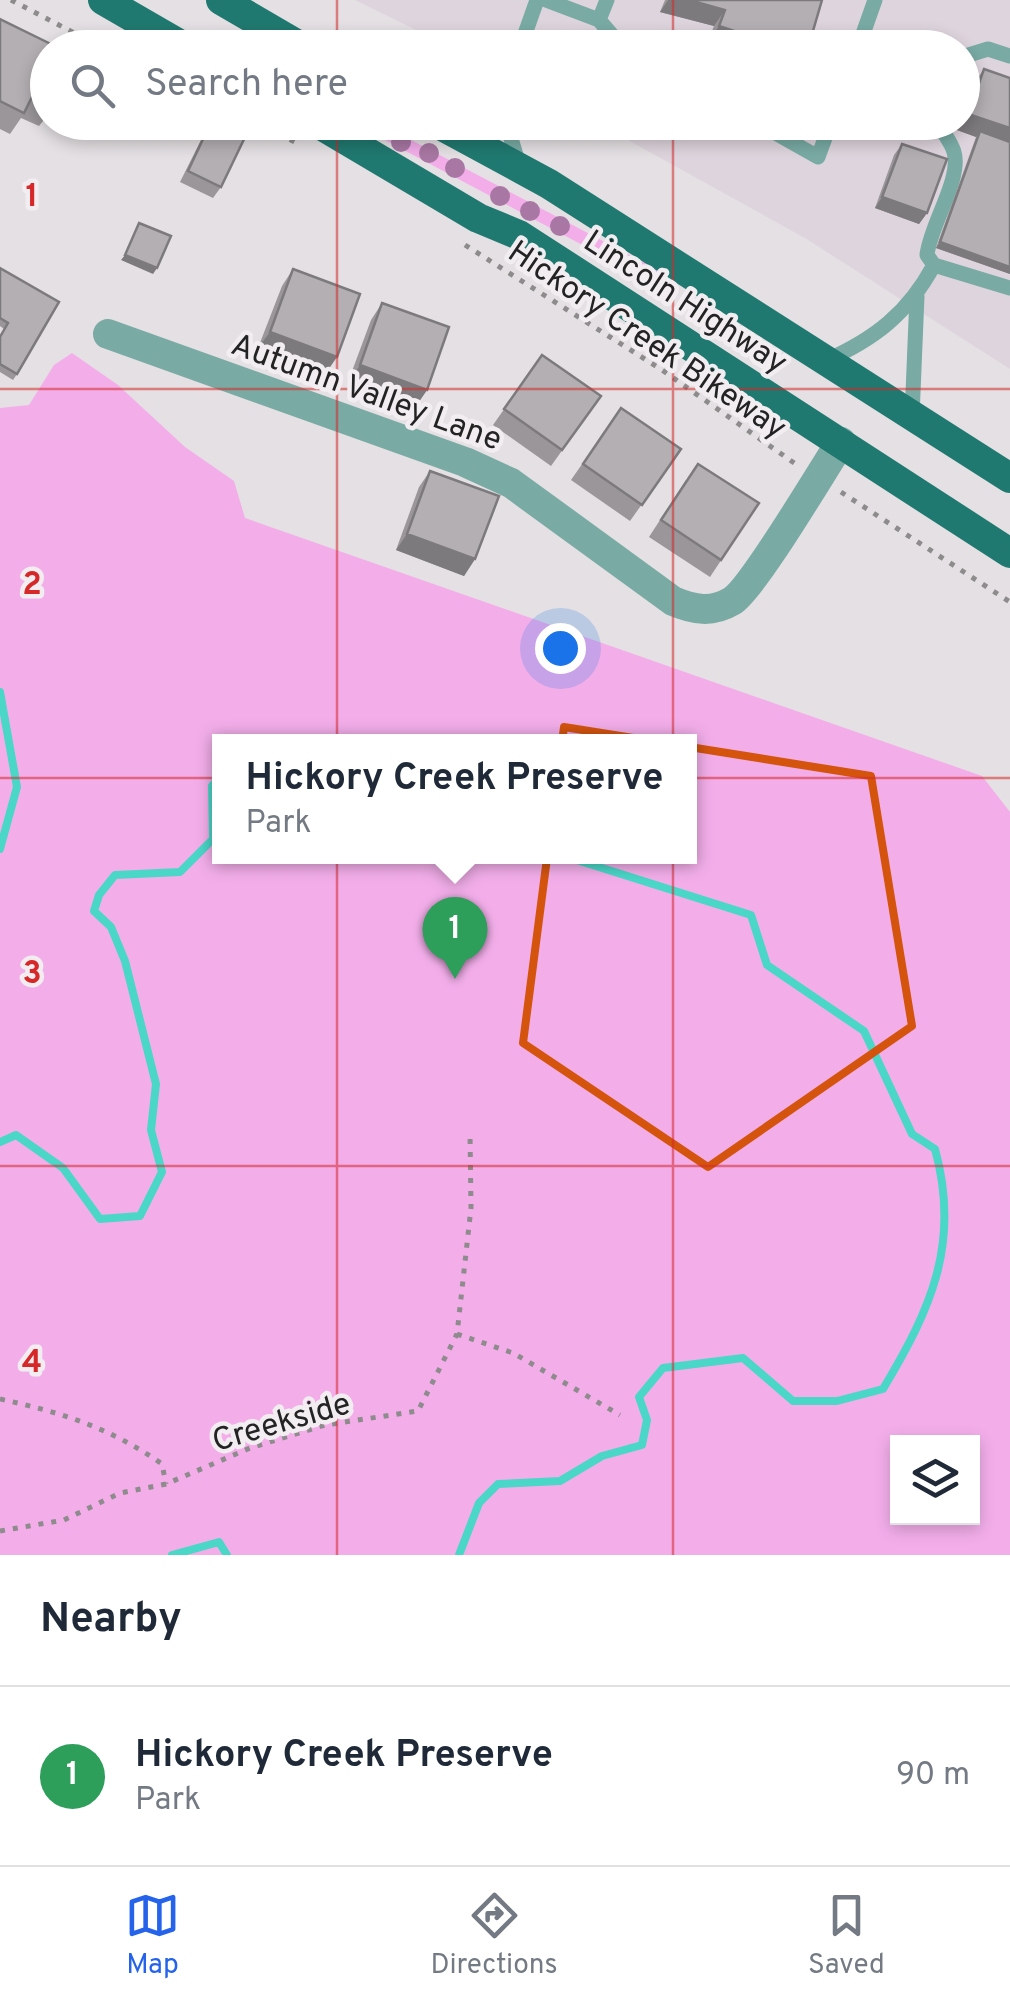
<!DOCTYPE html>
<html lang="en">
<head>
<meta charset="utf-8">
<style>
  body { margin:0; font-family:Overpass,sans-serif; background:#f2f2f3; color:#1f2937 }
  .controls { position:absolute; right:30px; bottom:30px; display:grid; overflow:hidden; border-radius:0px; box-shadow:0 5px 15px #0003 }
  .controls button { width:90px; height:90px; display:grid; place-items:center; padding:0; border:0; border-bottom:2px solid #e0e1e3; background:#fff; color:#1f2937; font:50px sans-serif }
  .you { position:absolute; left:560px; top:648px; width:35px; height:35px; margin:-25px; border:8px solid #fff; border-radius:50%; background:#1a73e8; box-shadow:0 0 0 15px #1a73e833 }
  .badge { display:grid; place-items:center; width:65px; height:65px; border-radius:50%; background:#2563eb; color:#fff; font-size:32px; font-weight:700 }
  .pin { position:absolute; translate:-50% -82px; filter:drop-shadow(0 2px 5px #0008) }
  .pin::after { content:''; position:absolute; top:52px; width:35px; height:30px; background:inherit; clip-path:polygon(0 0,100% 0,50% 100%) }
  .popup { position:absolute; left:212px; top:734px; width:485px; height:130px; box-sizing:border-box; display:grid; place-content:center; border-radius:0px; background:#fff; filter:drop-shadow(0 2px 8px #0005); font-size:32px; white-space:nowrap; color:#747a83 }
  .popup b { font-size:38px; color:#1f2937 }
  .popup::after { content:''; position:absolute; left:50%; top:100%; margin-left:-20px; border:20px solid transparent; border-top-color:#fff }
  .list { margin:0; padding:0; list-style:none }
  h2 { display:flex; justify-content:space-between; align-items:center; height:130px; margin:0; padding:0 40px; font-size:42px }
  h2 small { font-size:32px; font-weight:400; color:#747a83 }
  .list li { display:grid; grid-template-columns:65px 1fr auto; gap:30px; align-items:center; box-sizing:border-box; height:180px; padding:0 40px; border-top:2px solid #e0e1e3 }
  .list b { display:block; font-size:38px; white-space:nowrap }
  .list p { margin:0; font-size:32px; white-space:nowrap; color:#747a83 }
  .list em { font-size:32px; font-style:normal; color:#747a83 }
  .icon { flex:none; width:55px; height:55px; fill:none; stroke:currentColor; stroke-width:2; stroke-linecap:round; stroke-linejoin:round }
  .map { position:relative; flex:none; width:1010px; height:1555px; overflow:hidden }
  .search { position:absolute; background:#fff; box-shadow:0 5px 15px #0003; left:30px; right:30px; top:30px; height:110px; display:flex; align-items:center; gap:25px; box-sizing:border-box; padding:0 35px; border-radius:55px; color:#747a83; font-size:38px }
  .sheet { height:310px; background:#fff }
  nav { display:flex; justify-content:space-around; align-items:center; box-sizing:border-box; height:140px; border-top:2px solid #e0e1e3; background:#fff; font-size:28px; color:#747a83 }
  nav a { display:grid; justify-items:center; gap:5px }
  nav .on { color:#2563eb }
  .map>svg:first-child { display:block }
  .built { fill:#ded4dd }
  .green { fill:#f3aeea; fill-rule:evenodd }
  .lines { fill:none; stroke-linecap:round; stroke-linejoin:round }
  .stream { stroke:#4ad7c8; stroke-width:8 }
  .path { stroke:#8e8b8d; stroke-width:5; stroke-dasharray:5 8; stroke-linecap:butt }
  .lane { stroke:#79aba4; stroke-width:15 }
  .street { stroke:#79aba4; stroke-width:30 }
  .primary { stroke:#207970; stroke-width:30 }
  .tree { fill:#a877a3 }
  .wall { fill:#9a9699 }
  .shaded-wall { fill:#7d7a7d }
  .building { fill:#b3afb2; stroke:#7d7a7d; stroke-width:2.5 }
  .marked { fill:none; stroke:#d4540e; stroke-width:8; stroke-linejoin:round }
  .grid { fill:none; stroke:#d62828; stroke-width:2.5; stroke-opacity:0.55 }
  .labels { text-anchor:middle; stroke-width:9; stroke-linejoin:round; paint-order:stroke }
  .street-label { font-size:32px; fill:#242324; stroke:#f1edf0 }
  .grid-label { font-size:32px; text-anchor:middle; font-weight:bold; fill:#d62828; stroke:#f1edf0; stroke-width:9; stroke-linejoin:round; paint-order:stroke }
</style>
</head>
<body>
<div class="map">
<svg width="1010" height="1555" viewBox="0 0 1010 1555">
  <rect width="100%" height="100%" fill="#e4e0e3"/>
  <path class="built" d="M355,0H1010V369L805,238L597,123L962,122V48L451,47Z"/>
  <path class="green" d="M353,123H379L658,270L652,282Z
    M72,353L118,385L185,447L234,481L245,518L982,776L1010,812V1555H0V408L29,405L54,365ZM220,742H690V856H220ZM972,1442V1518H898V1442Z"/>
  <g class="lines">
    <path class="stream" d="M0,692L17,787L0,849
      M0,1142L16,1135L63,1168L100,1219L140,1216L162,1172L151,1130L156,1084L125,961L111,927L94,911L99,895L115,875L180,872L213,839L212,786L220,777
      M172,1555L219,1542L227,1555
      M459,1555L479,1503L498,1484L560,1481L602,1456L642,1445L647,1420L639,1397L663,1368L743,1358L793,1401H837L883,1389C931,1309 961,1243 935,1149L912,1134L864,1031L767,965L751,915L564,856"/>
    <path class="path" d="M11,0L103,48
      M255,122L297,143
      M465,245L662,370L797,465
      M841,492L1010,602
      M457,1334L513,1353L620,1415
      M0,1399C60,1412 111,1428 162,1464L166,1484
      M0,1531L64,1520L120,1493L166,1484L250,1448L325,1425L418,1411L457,1334L471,1208L470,1134"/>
    <path class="lane" d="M546,0L599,20
      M607,0L599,20L623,48
      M520,48L537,0
      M858,48L875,0
      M962,57L988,49L1010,56
      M506,122L519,165
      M756,122L818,157L831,122
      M939,122C942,133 951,141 954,152C962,179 930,225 927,255L934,265L1010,288
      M825,361C875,339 908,313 934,265
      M912,417L917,296"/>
    <path class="street" d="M108,334L465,462L511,483L673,601C694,610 712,613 732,601C753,588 822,471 841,442"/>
    <path class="primary" d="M103,0L186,48
      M221,0L303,48
      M316,122L478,218L519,235L1010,553
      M435,122L549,184L1010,478"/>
  </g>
  <g class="tree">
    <circle cx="401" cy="142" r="10"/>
    <circle cx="429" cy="153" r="10"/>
    <circle cx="455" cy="168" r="10"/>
    <circle cx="500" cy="196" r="10"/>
    <circle cx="530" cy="211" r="10"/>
    <circle cx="560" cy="226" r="10"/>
  </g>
  <path class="wall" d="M665,0H822L808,48H722L707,43L714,26L660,12Z
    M0,19L48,48V115L39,126L21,118L10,134L0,129Z
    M984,69L1010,78V274L936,248L976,137L957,130L959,122H962V114L973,85Z
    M210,122H221V187L213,198L180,182Z
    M902,144L927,213L919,224L875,208L894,155Z
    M0,268L17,374L13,380L0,372V336L4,329L0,326Z
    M293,269L326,373L258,348L282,286Z
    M382,303L427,390L416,406L348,382L371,320Z
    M542,355L601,396L551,466L493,425Z
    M621,408L681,449L630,521L571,480Z
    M430,471L475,559L464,576L396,550L419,487Z
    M686,480L759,503L710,577L649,537Z"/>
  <path class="shaded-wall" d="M668,0H689L725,10L714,26L660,12Z
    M719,26L771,43L768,48H722L707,43Z
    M968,114L1010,128V149L980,131L976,137L957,130Z
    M882,197L927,213L919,224L875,208Z
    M940,242L1010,267V274L936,248Z
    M125,255L157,268L153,274L121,260Z
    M270,332L337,357L326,373L258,348Z
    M360,365L427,390L416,406L348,382Z
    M407,534L475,559L464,576L396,550Z"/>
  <path class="building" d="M689,0H822L808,48H769L771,43L719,26L725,10Z
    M0,19L59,48H48V102L33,95L24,113L0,101Z
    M984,69L1010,78V128L968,114Z
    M211,122H221L246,135L221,187L188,171Z
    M980,131L1010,142V267L940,242Z
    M902,144L947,159L927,213L882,197Z
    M139,223L171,236L157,268L125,255Z
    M0,268L59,302L17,374L0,364V337L8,323L0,318Z
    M293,269L360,294L337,357L270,332Z
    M382,303L449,327L427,390L360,365Z
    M542,355L601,396L562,450L504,409Z
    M621,408L681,449L642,505L583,464Z
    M698,464L759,503L721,560L661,520Z
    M430,471L499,496L475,559L407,534Z"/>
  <path class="marked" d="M564,727L871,776L912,1026L708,1167L523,1043Z"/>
  <path class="grid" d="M337,0V48M673,0V48M337,122V1555M673,122V1555M0,389H1010M0,778H1010M0,1166H1010"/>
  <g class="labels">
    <g class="street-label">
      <text transform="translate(686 301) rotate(33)" y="11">Lincoln Highway</text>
      <text transform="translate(648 339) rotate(34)" y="11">Hickory Creek Bikeway</text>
      <text transform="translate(367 391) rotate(20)" y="11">Autumn Valley Lane</text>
      <text transform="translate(281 1421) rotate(-16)" y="11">Creekside</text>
    </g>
  </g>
  <g class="grid-label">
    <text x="32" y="206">1</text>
    <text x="32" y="594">2</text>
    <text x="32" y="983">3</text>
    <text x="32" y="1372">4</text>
  </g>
</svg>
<div class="controls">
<button><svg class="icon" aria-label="layers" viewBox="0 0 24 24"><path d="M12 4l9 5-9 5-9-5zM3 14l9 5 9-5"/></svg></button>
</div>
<div class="you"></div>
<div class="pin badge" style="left:455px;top:979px;background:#2e9e5b">1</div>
<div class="popup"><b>Hickory Creek Preserve</b>Park</div>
<div class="search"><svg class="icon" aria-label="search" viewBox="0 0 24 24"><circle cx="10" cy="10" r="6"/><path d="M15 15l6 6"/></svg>Search here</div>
</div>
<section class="sheet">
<h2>Nearby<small></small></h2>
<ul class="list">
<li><span class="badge" style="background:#2e9e5b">1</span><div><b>Hickory Creek Preserve</b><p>Park</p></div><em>90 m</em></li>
</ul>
</section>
<nav>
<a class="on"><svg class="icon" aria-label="map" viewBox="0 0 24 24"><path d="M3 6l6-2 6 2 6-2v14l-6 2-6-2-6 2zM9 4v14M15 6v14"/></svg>Map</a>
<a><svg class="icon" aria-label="directions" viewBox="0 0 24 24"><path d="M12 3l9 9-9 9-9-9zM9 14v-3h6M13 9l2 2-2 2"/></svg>Directions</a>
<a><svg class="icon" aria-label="saved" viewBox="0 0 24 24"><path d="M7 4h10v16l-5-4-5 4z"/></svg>Saved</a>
</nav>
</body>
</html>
